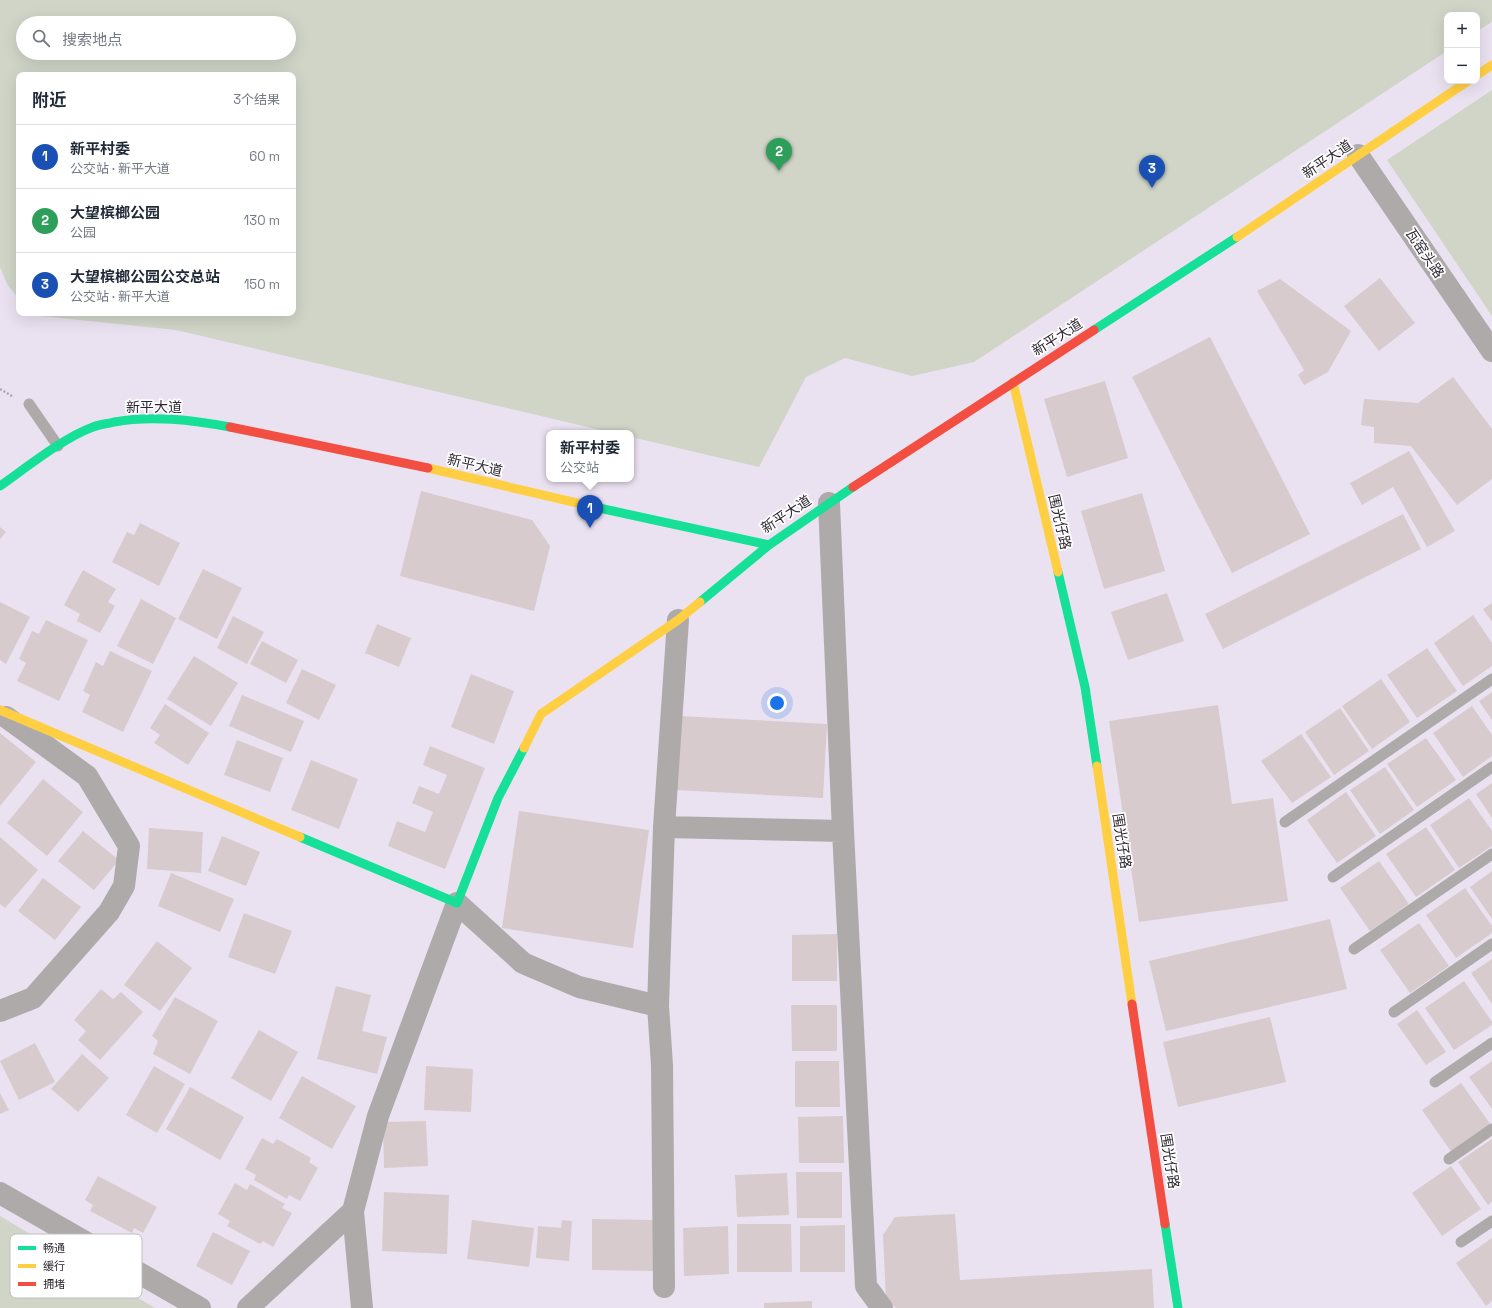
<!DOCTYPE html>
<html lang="zh">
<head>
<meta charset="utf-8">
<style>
  body { margin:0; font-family:"Space Grotesk","Noto Sans SC",sans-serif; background:#f2f2f3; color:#1f2937 }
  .controls { position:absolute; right:12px; top:12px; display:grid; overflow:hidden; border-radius:8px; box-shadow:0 4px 16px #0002 }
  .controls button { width:36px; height:36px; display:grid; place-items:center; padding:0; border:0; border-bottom:1px solid #e0e1e3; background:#fff; color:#1f2937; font:20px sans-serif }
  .you { position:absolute; left:777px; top:703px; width:14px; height:14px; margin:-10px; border:3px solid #fff; border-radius:50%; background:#1a73e8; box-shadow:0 0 0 6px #1a73e833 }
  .badge { display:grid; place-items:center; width:26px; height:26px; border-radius:50%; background:#706975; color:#fff; font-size:13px; font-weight:700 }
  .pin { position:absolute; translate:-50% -33px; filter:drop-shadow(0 1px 2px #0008) }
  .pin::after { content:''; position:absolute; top:21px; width:14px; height:12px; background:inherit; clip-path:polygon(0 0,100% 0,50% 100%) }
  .popup { position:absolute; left:546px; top:430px; width:88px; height:52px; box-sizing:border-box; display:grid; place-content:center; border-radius:8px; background:#fff; filter:drop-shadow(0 1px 3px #0005); font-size:13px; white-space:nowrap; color:#747a83 }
  .popup b { font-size:15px; color:#1f2937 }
  .popup::after { content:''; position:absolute; left:50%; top:100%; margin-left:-8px; border:8px solid transparent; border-top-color:#fff }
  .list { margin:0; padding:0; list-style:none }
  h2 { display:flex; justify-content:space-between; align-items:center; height:52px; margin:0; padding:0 16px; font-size:17px }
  h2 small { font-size:13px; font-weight:400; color:#747a83 }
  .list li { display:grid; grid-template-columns:26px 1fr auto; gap:12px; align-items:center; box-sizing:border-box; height:64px; padding:0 16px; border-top:1px solid #e0e1e3 }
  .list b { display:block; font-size:15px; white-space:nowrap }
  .list p { margin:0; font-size:13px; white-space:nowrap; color:#747a83 }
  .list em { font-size:13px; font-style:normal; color:#747a83 }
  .icon { flex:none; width:22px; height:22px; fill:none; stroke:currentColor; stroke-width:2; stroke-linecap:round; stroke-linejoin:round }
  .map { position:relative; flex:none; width:1492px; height:1308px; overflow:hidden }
  .search { position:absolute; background:#fff; box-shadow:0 4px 16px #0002; left:16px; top:16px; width:280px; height:44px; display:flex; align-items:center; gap:10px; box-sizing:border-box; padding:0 14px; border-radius:22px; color:#747a83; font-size:15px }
  .panel { position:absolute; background:#fff; box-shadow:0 4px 16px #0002; left:16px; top:72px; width:280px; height:244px; border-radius:8px }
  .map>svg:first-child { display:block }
  .green { fill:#d0d5c8; fill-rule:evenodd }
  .building { fill:#d8cbcd }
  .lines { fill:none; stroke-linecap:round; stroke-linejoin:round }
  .path { stroke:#aaa6a9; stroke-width:2.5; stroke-dasharray:2 2; stroke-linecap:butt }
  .lane { stroke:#afaaaa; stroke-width:11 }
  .street { stroke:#afaaaa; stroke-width:22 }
  .fast { stroke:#16e098; stroke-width:9 }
  .slow { stroke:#ffcf43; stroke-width:9 }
  .jam { stroke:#f24e42; stroke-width:9 }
  .labels { text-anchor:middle; stroke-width:3.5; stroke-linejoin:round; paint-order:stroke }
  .street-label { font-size:14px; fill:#2e2832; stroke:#fff }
  .key { fill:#fff; stroke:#c0bec2; stroke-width:1 }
  .key-label { font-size:11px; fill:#2e2832 }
</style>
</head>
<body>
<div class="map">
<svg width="1492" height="1308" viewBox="0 0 1492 1308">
  <rect width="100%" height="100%" fill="#ebe2f1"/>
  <path class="green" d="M0,0H1492V22L1477,31V15H1447V51L974,362L912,376L845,358L806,377L759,467L631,437V433H613L176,330L31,315L30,313H293V75H19V299L7,284L0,267ZM23,23H289V53H23Z
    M1492,90V316L1387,160Z
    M0,1216L155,1308H0Z"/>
  <path class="building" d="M1380,278L1415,323L1379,351L1344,306Z
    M1280,279L1351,331L1328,372L1304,385L1298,375L1304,370L1257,291Z
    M1210,337L1310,534L1232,573L1132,377Z
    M1453,377L1492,429V479L1457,505L1411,446L1374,443V427L1361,425L1364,399L1418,403Z
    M1105,381L1128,458L1067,477L1044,399Z
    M1409,451L1455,531L1427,547L1393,487L1362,505L1350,483Z
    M421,491L532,520L550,546L534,611L400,576Z
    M1142,493L1165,571L1104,589L1081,511Z
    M1403,514L1421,549L1223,649L1205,614Z
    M140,523L180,543L159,586L112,562L127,532L134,535Z
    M0,527L6,532L0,539Z
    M203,569L242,588L217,639L178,619Z
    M83,570L116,589L108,602L115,606L100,633L77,621L80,614L64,605Z
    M1167,593L1184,641L1128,660L1111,612Z
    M141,599L176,618L153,664L117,646Z
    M0,602L30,617L6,664L0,660Z
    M1492,603V622L1483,609Z
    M1473,615L1492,643V666L1463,686L1434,643Z
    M233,616L264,632L247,664L217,648Z
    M46,620L88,640L59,701L17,681L26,663L19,659L32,631L39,634Z
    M377,624L411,638L399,667L365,653Z
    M262,641L298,660L286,683L250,664Z
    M1427,648L1457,691L1417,718L1387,675Z
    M110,651L152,671L123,732L82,712L90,695L83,691L96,662L103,666Z
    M194,656L238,683L211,726L167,699Z
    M302,669L336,685L319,720L286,703Z
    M471,674L514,691L494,744L451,727Z
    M1381,679L1410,722L1372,749L1342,706Z
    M1492,692V720L1479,701Z
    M242,695L304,721L291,752L229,726Z
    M165,704L209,733L188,765L154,743L160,735L150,728Z
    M1218,705L1232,804L1273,798L1288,901L1139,922L1109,721Z
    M1472,706L1492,735V756L1463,777L1433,733Z
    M1340,708L1369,751L1334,775L1305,732Z
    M680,716L827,724L823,798L676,790Z
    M0,733L36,762L0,806Z
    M1301,734L1331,777L1292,803L1261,761Z
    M1426,738L1456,780L1417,807L1387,764Z
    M237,740L283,758L270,792L224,775Z
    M430,746L485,768L445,869L388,846L397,821L425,832L433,812L412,803L419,786L439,794L447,775L423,765Z
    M311,760L358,779L339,829L291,810Z
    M1385,767L1414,810L1380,834L1350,790Z
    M43,779L83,812L47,856L7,823Z
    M1492,783V818L1476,794Z
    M1346,792L1376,836L1337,863L1307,820Z
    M1469,798L1492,831V846L1459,868L1430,825Z
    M519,811L649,830L633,948L502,928Z
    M1426,827L1455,870L1416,897L1386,854Z
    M149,828L203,832L201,873L147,869Z
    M83,831L119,860L94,890L58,861Z
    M222,836L260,852L246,886L208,871Z
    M0,837L38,870L5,908L0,904Z
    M1379,861L1409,904L1370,931L1340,888Z
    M1492,871V919L1470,887Z
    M171,873L234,899L220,932L158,906Z
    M43,878L81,907L55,940L18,911Z
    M1465,888L1492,926V933L1456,958L1426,915Z
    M244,913L292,931L275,974L228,957Z
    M1330,919L1347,989L1166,1031L1149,961Z
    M1419,923L1449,966L1410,993L1380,950Z
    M837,934V981H792V935Z
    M157,941L192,968L160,1011L124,985Z
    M1492,959V1004L1471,973Z
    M1464,981L1492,1022V1025L1454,1050L1425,1008Z
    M336,986L371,995L362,1031L387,1037L377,1074L317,1059Z
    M101,989L113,999L121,992L143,1012L100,1060L78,1040L86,1031L74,1020Z
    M175,997L218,1021L190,1074L153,1054L158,1041L152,1036Z
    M791,1005H837V1051H792Z
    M1417,1010L1446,1052L1426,1065L1397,1024Z
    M1270,1017L1286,1082L1178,1107L1163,1042Z
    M259,1030L298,1052L271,1101L231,1078Z
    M35,1043L55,1082L19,1100L0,1061Z
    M82,1054L109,1078L78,1112L51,1089Z
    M795,1061H839L840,1107H795Z
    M1492,1061V1109L1469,1077Z
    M154,1066L185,1084L157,1133L126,1115Z
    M426,1066L473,1069L471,1112L424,1110Z
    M302,1076L356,1106L332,1149L279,1118Z
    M1461,1083L1491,1125L1452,1153L1422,1110Z
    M190,1087L244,1117L220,1160L166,1129Z
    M0,1093L9,1110L0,1114Z
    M843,1116L844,1163H799L798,1117Z
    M426,1121L428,1166L384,1168L383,1122Z
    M262,1138L273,1144L277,1139L311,1158L309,1162L318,1168L300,1201L289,1195L287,1199L254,1180L256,1175L245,1169Z
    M1492,1139V1202L1488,1205L1458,1162Z
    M1451,1166L1481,1209L1442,1236L1412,1193Z
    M796,1172H842V1218H797Z
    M787,1173L789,1215L737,1217L735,1175Z
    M98,1176L157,1207L143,1233L134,1228L132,1233L90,1211L93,1205L85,1200Z
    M235,1183L247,1190L250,1184L285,1204L282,1208L292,1213L273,1247L263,1241L260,1244L227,1226L230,1221L218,1214Z
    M384,1192L449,1195L447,1254L382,1251Z
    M955,1214L960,1280L1152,1269L1154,1308H896L886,1298L883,1235L895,1217Z
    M592,1219L653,1220V1271L592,1270Z
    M472,1220L534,1228L529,1267L467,1259Z
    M562,1220L572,1221L569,1261L536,1258L538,1226L561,1228Z
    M737,1224H791L792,1272H737Z
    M845,1225V1272H800V1226Z
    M728,1226L729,1274L684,1276L683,1228Z
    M213,1232L250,1251L232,1285L196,1266Z
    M1492,1238V1301L1486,1306L1456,1263Z
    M812,1301V1308H764V1303Z"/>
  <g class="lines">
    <path class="path" d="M0,389L12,396"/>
    <path class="lane" d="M29,404L58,446
      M1285,822L1492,679
      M1333,877L1492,767
      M1354,949L1492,854
      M1394,1012L1492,944
      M1435,1082L1492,1043
      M1449,1159L1492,1129
      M1461,1242L1492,1221"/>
    <path class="street" d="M1358,155L1492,351
      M829,503L843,831L866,1286L882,1308
      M664,827L843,831
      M0,1011L33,998L109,912L124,886L129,846L87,776L6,717
      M0,1193L200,1308
      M353,1211L362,1308
      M664,1287L662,1065L658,1006L664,827L678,620
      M248,1308L353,1211L378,1116L457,903L523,963L579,987L658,1006"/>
    <path class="fast" d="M1094,330L1237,237
      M0,486C27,467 63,438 93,427C100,424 107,424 114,422C152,415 192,420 230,427
      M590,506L769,545L853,487
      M1058,572L1085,687L1097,766
      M700,602L769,545
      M300,837L457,903L498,798L524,748
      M1165,1224L1178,1308"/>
    <path class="slow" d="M1477,75L1492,65
      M1237,237L1468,81
      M1013,382L1058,572
      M428,468L590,506
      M0,710L300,837
      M524,748L541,714L678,620L700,602
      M1097,766L1132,1004"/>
    <path class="jam" d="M230,427L428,468
      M853,487L1094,330
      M1132,1004L1165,1224"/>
  </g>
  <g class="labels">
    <g class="street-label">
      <text transform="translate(1327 159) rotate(-34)" y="5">新平大道</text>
      <text transform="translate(1425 253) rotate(56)" y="5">瓦窑头路</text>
      <text transform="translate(1057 337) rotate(-32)" y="5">新平大道</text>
      <text x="154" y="412">新平大道</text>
      <text transform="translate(475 465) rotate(13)" y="5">新平大道</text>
      <text transform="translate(786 514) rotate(-33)" y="5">新平大道</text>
      <text transform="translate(1060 522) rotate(77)" y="5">围光仔路</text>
      <text transform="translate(1122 841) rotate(81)" y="5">围光仔路</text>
      <text transform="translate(1170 1161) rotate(81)" y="5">围光仔路</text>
    </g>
  </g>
  <rect x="10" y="1234" width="132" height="64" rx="6" class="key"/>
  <rect x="18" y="1246" width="18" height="4" fill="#16e098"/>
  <rect x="18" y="1264" width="18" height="4" fill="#ffcf43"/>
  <rect x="18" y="1282" width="18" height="4" fill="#f24e42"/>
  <g class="key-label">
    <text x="43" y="1252">畅通</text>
    <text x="43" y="1270">缓行</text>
    <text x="43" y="1288">拥堵</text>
  </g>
</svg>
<div class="controls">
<button>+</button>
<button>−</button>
</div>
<div class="you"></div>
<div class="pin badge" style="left:590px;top:528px;background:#1a4fb4">1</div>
<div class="popup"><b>新平村委</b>公交站</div>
<div class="pin badge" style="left:779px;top:171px;background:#2e9e5b">2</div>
<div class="pin badge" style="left:1152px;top:188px;background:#1a4fb4">3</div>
<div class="search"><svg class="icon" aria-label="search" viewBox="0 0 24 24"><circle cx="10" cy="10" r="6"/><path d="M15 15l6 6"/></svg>搜索地点</div>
<section class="panel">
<h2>附近<small>3个结果</small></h2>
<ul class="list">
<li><span class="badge" style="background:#1a4fb4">1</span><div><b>新平村委</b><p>公交站 · 新平大道</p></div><em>60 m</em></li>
<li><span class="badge" style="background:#2e9e5b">2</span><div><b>大望槟榔公园</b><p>公园</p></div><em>130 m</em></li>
<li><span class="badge" style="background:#1a4fb4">3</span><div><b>大望槟榔公园公交总站</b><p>公交站 · 新平大道</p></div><em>150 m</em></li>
</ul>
</section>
</div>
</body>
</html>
